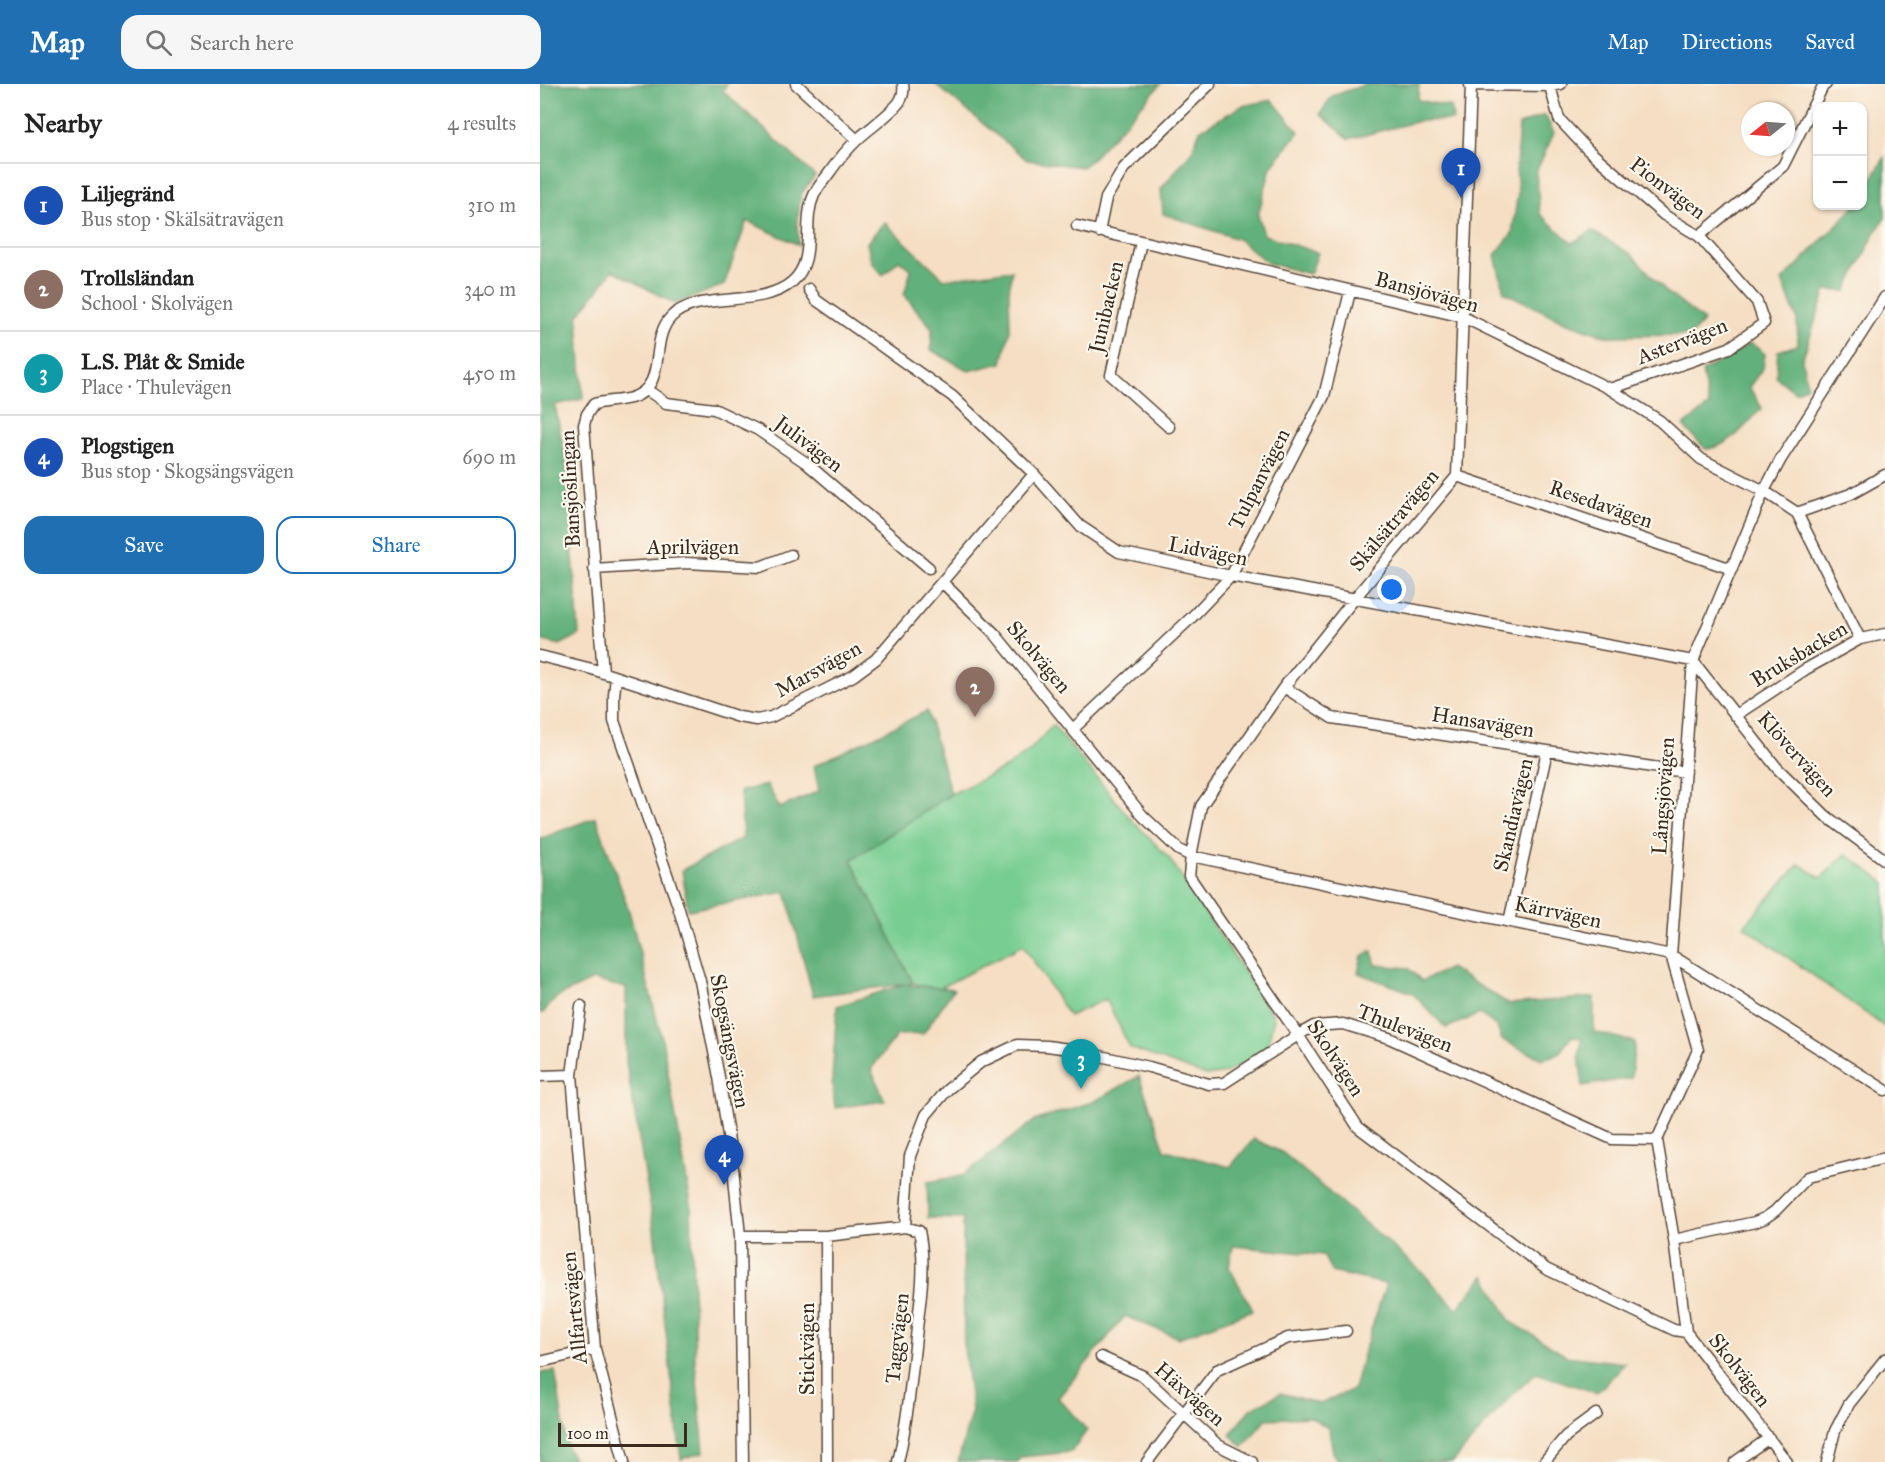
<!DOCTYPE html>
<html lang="en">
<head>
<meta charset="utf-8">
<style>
  body { margin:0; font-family:"IM FELL Great Primer",serif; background:#f6f6f6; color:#222 }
  .controls { position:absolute; right:18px; top:18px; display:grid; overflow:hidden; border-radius:12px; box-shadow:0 2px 4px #0004 }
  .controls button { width:54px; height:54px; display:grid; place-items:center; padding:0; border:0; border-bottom:2px solid #e0e0e0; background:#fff; color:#222; font:30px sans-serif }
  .compass { position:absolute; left:1201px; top:18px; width:54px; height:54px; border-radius:50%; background:#fff; box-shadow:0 2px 4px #0004; rotate:253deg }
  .scale { position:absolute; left:18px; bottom:15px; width:129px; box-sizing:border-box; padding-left:6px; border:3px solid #3b2a1e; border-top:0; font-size:16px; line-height:21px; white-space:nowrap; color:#3b2a1e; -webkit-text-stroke:4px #fbf7ec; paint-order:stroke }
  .you { position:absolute; left:852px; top:506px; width:21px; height:21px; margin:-15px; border:4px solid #fff; border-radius:50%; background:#1a73e8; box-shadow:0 0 0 9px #1a73e833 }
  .badge { display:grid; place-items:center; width:39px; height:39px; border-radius:50%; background:#1f6fb2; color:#fff; font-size:20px; font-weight:700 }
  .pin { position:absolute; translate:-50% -50px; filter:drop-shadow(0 2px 3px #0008) }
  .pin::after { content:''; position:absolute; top:32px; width:21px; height:18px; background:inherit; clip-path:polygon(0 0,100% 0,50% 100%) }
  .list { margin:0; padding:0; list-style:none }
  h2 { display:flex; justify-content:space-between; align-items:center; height:78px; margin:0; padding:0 24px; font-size:26px }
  h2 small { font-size:20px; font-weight:400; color:#767676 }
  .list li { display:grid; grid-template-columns:39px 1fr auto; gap:18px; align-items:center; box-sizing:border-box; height:84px; padding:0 24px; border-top:2px solid #e0e0e0 }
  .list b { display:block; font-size:22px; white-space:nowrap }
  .list p { margin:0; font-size:20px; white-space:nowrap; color:#767676 }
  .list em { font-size:20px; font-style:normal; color:#767676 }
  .actions { display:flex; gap:12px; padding:18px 24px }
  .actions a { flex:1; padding:14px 0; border:2px solid #1f6fb2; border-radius:18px; text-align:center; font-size:21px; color:#1f6fb2 }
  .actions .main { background:#1f6fb2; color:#fff }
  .icon { flex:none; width:33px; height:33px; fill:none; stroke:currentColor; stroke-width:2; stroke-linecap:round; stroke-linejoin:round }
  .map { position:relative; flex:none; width:1345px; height:1378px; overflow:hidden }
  header { display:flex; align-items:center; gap:36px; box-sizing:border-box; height:84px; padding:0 30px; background:#1f6fb2; color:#fff }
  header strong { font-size:28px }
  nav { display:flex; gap:33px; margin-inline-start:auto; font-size:21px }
  .search { width:420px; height:54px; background:#f6f6f6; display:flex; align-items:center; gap:15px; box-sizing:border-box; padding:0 21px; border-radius:18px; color:#767676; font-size:22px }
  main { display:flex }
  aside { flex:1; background:#fff }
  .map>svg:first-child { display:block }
  .green { fill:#78ce92; stroke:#5a7c58; stroke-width:1.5 }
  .forest { fill:#62b17c; stroke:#4e6e4d; stroke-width:1.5 }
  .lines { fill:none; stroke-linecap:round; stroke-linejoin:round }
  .street-casing { stroke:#574537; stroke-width:13 }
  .street { stroke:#fff; stroke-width:10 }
  .labels { text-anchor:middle; stroke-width:4.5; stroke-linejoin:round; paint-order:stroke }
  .street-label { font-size:21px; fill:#3b2a1e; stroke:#fbf7ec }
</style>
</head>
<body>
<header>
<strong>Map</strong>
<div class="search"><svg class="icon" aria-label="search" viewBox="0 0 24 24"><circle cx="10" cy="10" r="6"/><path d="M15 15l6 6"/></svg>Search here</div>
<nav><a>Map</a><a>Directions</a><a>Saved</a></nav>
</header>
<main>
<aside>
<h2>Nearby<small>4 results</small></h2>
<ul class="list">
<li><span class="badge" style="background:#1a4fb4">1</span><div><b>Liljegränd</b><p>Bus stop · Skälsätravägen</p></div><em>310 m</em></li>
<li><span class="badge" style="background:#8d6e63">2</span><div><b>Trollsländan</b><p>School · Skolvägen</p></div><em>340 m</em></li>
<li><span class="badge" style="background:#0f9aa8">3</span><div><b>L.S. Plåt &amp; Smide</b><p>Place · Thulevägen</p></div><em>450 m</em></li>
<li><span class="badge" style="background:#1a4fb4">4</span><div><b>Plogstigen</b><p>Bus stop · Skogsängsvägen</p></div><em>690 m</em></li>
</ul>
<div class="actions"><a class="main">Save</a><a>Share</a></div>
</aside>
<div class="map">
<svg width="1345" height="1378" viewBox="0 0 1345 1378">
  <rect width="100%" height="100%" fill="#fbf7ec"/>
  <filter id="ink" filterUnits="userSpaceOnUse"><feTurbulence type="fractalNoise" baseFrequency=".0167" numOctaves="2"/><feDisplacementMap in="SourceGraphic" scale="12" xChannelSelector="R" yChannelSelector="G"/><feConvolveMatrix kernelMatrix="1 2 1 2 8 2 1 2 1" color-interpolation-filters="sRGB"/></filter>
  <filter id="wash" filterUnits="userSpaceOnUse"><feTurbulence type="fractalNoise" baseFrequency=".008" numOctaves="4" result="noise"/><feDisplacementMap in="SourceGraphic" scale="24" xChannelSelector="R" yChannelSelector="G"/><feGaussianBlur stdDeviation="1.35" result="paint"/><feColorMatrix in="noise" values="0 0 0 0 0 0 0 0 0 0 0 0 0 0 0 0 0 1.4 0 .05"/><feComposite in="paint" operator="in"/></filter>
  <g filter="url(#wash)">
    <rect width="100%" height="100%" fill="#f5dec3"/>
    <path class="green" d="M513,641L590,734L629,774L734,933L727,967L685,989L666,992L590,964L566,915L529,932L483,861L396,906L373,899L311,776L411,710L467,683L490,666Z
      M1306,770L1345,799V943L1204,842L1259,780L1281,794Z"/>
    <path class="forest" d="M0,0H187L183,7L275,92L261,110L257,140L259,161L207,137L184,201L135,220L73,186L38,232L43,315L15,321L26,378L39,551L20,561L0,556Z
      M395,0H621L551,76L542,83L487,76Z
      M826,0H879L878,16L911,23L913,36L879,37L809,55L780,30L792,12Z
      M732,16L759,48L731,83L718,131L724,151L778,169L770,190L728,179L698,155L623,130L621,105L652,67L660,46L702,22Z
      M1005,31L1014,49L996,88L1000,130L1032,159L1052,147L1091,170L1128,209L1164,237L1151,251L1066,252L1025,238L964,208L955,171L972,150L978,108L976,82L979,41Z
      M1345,73V134L1335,149L1306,207L1286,206L1262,276L1267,302L1255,308L1236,293L1238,267L1258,261L1257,235L1242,197L1315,122H1322L1323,109Z
      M344,138L404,195L472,186L469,206L470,245L462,279L429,287L391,266L392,244L364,211L371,186L359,176L343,191L331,177L327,159Z
      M1211,259L1225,270L1223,284L1209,303L1222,324C1205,341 1191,363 1166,365L1143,342L1169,322L1162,288Z
      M387,627L411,710L311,776L373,899L367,901L414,905L383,950L357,951L331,985L345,1017L295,1024L292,996L297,922L365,900L273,912L246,808L148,826L142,786L203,754L200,707L227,701L240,724L279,707L274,682Z
      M56,733L89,827L122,955L151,1120L155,1277L164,1368L141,1375L113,1138L86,978V904L53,896L17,913L3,929H0V755Z
      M832,867L836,881L868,884L882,897L910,884L969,920L1054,913V948L1095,958L1091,994L1043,1002L1039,972L1042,955L1032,952L1018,970L1002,975L962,956L957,943L940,930L906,944L872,909L818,889L822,872Z
      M599,992L625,1066L690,1083L714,1055L743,1069L881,1187L917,1225L945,1191L970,1237L1026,1272L1085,1279L1057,1309L996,1289L969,1314L913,1378H849L843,1375L840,1378H800L793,1369L789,1345L771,1333L726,1335L703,1363L690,1351L710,1325L741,1309L780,1320L814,1305L823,1271L846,1200L792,1188L783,1171L693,1162L689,1183L713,1226L638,1254L585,1232L518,1314L547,1346L531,1368L481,1373L477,1378H418L432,1326L424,1264L423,1135L388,1134L387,1098L422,1092L494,1037L555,1017Z
      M15,1287L27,1363L35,1378H0V1289Z"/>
  </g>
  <g filter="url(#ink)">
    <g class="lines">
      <defs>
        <path id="street" d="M256,0L317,56
          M931,0L917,392L815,514L744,603L661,722L651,772L649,792L758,951L818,1043L1006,1185L1134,1246L1146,1248L1247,1378
          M930,1L1010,2L1021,0
          M1010,2L1019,35L1048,66L1124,131L1159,152L1217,218L1224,239L1189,264L1070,305
          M537,142L923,233L1070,305L1120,337L1161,375L1224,407L1257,429L1320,555
          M559,148L566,114L584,84L670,0
          M1159,152L1243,82L1283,2L1286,0
          M601,158L571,291L629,343
          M269,205L276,216L412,312L494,390L540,442L579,468L691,492L1153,577L1237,684L1286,732L1345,776
          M107,306L126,319L174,325L218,346L265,378L389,484
          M917,392L1192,485
          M1257,429L1311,410L1345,391
          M54,485L147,479L220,483L251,471
          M403,499L455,550L603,732L639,766L651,772L1131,871L1345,1006
          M0,572L52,585L199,633L217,636L231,633L313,592L336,575L494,390
          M63,589L44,341L47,330L54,320C66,317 79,317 91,314C129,303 108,257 131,233C157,206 221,225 252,198C278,175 261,139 274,111C277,105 282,98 287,92C296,79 307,65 319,54C330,44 353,28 360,17C363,12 364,6 363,0
          M76,593L74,611V637L138,822L160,897L179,993L193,1084L200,1152L203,1378
          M744,603L792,634L1145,688
          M1196,631L1266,585L1320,555L1345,550
          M533,645L651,534L691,492L784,312L810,208
          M969,838L1007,667
          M41,922L32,991L55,1265L84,1378
          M0,992L32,991
          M365,1143L370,1072L386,1031L407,1006L441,978L477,961L507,962L529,965L609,983L669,1000L684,999L758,951L774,942L803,940L849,954L1072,1055L1117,1056
          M200,1152H286L365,1143L379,1147C386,1178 381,1213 377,1244C372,1289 368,1334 358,1378
          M286,1152L287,1378
          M1134,1156L1215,1138L1225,1134L1235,1127L1268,1093L1345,1074
          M1146,1248L1134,1156L1117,1056L1158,966L1131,871L1153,577L1224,407L1241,375L1345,213
          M561,1273L603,1292L678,1361L712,1378
          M0,1278L55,1265
          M607,1378L677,1286L748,1254L806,1247
          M1004,1378L1026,1352L1056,1330
          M1195,1378L1229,1354
          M1287,1378L1295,1347L1309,1320L1345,1275"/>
      </defs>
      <use href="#street" class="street-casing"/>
      <use href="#street" class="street"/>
    </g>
  </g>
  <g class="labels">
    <g class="street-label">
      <text transform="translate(1128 104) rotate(37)" y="7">Pionvägen</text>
      <text transform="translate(887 208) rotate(15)" y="7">Bansjövägen</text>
      <text transform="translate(566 223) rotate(-77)" y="7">Junibacken</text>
      <text transform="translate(1142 257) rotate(-21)" y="7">Astervägen</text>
      <text transform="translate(269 360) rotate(37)" y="7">Julivägen</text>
      <text transform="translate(719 395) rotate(-63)" y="7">Tulpanvägen</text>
      <text transform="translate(30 405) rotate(-93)" y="7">Bansjöslingan</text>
      <text transform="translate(1061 420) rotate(19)" y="7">Resedavägen</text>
      <text transform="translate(854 436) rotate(-50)" y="7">Skälsätravägen</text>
      <text x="153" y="470">Aprilvägen</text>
      <text transform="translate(668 467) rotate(11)" y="7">Lidvägen</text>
      <text transform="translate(1259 570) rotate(-31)" y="7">Bruksbacken</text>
      <text transform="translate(499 573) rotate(50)" y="7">Skolvägen</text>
      <text transform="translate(278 585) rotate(-29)" y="7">Marsvägen</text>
      <text transform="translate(943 638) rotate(9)" y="7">Hansavägen</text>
      <text transform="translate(1257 670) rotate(48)" y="7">Klövervägen</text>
      <text transform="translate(1123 712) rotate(-86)" y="7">Långsjövägen</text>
      <text transform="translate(973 731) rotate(-77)" y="7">Skandiavägen</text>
      <text transform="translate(1018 828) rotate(12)" y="7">Kärrvägen</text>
      <text transform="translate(865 944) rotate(21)" y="7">Thulevägen</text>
      <text transform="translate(190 957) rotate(79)" y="7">Skogsängsvägen</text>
      <text transform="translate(796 974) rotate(57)" y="7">Skolvägen</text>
      <text transform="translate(34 1224) rotate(-96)" y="7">Allfartsvägen</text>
      <text transform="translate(357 1254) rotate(-84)" y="7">Taggvägen</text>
      <text transform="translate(267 1265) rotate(-90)" y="7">Stickvägen</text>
      <text transform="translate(1200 1286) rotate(52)" y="7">Skolvägen</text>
      <text transform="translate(650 1310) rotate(41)" y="7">Häxvägen</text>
    </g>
  </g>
</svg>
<div class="controls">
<button>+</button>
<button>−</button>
</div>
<svg class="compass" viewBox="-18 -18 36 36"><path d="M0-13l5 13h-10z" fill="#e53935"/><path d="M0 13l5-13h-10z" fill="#767676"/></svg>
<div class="scale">100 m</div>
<div class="you"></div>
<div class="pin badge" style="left:921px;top:114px;background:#1a4fb4">1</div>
<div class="pin badge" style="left:435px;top:633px;background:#8d6e63">2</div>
<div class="pin badge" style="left:541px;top:1005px;background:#0f9aa8">3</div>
<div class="pin badge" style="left:184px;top:1101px;background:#1a4fb4">4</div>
</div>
</main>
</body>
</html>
